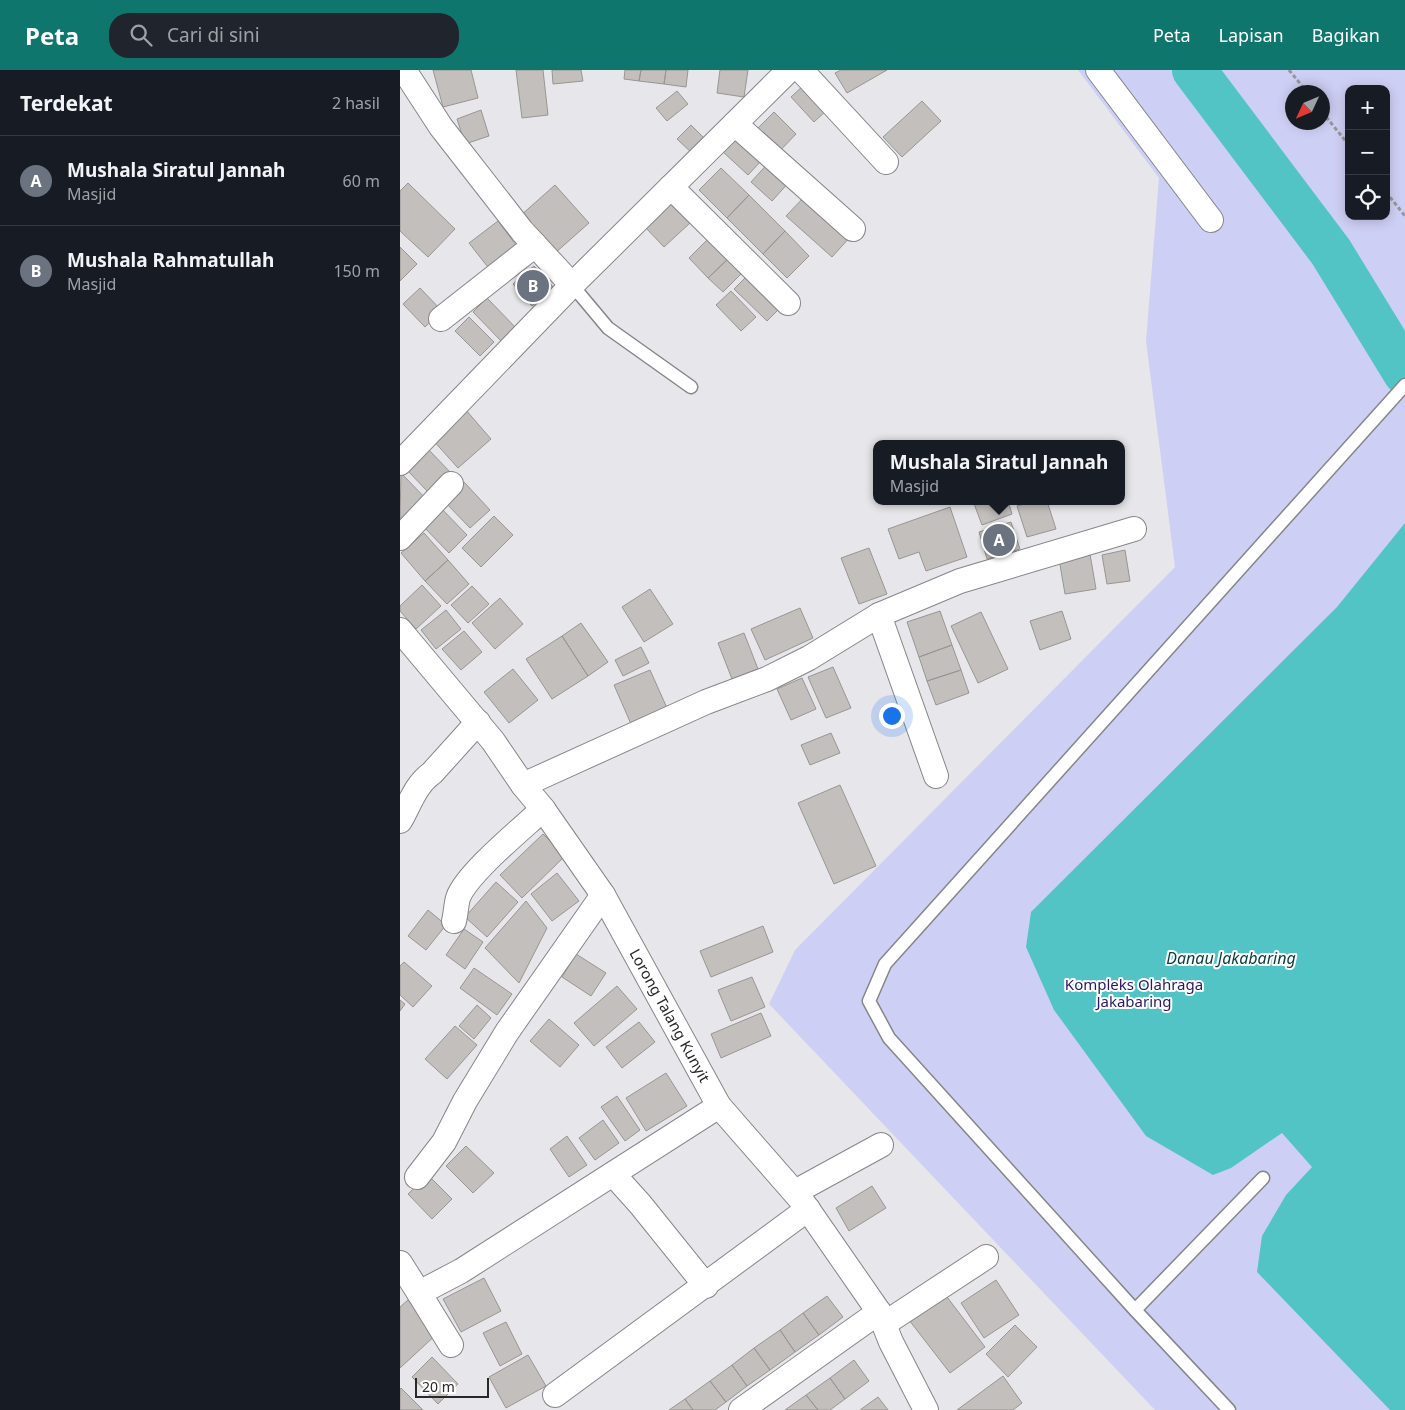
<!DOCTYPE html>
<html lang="id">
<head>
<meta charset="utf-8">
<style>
  body { margin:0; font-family:"Noto Sans",sans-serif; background:#20242c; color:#f1f3f6 }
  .controls { position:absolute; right:15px; top:15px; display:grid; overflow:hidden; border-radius:10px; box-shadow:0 2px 12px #0003 }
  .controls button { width:45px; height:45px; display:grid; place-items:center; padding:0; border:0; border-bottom:1px solid #363941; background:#171b24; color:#f1f3f6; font:25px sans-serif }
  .compass { position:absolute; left:885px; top:15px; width:45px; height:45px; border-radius:50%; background:#171b24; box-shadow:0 2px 12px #0003; rotate:226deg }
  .scale { position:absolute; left:15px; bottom:12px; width:74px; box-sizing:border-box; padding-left:5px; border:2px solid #28282a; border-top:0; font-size:14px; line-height:18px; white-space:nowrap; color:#28282a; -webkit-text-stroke:4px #fff; paint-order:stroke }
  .you { position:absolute; left:491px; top:645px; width:18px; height:18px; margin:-12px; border:4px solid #fff; border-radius:50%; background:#1a73e8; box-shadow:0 0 0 8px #1a73e833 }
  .badge { display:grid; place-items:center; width:32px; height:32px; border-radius:50%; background:#0f766e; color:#fff; font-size:16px; font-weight:700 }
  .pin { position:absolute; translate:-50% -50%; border:2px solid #fff; box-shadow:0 1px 5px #0006 }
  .popup { position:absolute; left:473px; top:370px; width:252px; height:65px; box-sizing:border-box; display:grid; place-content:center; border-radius:10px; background:#171b24; filter:drop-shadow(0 1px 4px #0005); font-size:16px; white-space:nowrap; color:#9ea1a6 }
  .popup b { font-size:19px; color:#f1f3f6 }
  .popup::after { content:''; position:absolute; left:50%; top:100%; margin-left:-10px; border:10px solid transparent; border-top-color:#171b24 }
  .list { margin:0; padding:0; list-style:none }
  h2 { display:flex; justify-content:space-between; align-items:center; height:65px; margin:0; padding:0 20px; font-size:21px }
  h2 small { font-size:16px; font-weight:400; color:#9ea1a6 }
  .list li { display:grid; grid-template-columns:32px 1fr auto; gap:15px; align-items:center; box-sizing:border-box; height:90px; padding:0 20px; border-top:1px solid #363941 }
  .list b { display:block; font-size:19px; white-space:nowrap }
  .list p { margin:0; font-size:16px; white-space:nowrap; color:#9ea1a6 }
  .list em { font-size:16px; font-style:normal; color:#9ea1a6 }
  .icon { flex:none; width:28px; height:28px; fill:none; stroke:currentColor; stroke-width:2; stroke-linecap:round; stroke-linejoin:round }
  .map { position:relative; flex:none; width:1005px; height:1340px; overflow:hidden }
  header { display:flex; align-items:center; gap:30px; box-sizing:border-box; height:70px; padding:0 25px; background:#0f766e; color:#fff }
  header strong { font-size:24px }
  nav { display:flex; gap:28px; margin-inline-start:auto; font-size:18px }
  .search { width:350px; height:45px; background:#20242c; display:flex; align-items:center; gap:12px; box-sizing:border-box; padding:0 18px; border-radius:20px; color:#9ea1a6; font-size:19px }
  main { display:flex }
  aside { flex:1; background:#171b24 }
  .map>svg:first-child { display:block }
  .green { fill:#cecff4; fill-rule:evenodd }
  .water { fill:#53c4c6 }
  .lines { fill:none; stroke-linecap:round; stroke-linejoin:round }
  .river { stroke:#53c4c6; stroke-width:44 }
  .building { fill:#c3bfbd; stroke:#999593 }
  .lane-casing { stroke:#86868a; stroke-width:15 }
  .street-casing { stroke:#86868a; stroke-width:26 }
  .path { stroke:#97979a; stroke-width:3; stroke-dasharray:4 2.5; stroke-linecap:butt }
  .lane { stroke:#fff; stroke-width:12 }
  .street { stroke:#fff; stroke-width:24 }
  .labels { text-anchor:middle; stroke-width:4; stroke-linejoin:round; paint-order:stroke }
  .park-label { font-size:15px; fill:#291868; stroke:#fff }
  .street-label { font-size:15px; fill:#28282a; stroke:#fff }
  .water-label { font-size:16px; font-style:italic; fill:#073e3f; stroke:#fff }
</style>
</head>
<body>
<header>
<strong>Peta</strong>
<div class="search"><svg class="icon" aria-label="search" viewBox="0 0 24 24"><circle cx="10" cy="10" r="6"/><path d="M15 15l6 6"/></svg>Cari di sini</div>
<nav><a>Peta</a><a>Lapisan</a><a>Bagikan</a></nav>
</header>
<main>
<aside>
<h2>Terdekat<small>2 hasil</small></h2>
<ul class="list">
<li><span class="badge" style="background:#6b7280">A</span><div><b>Mushala Siratul Jannah</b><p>Masjid</p></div><em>60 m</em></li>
<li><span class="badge" style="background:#6b7280">B</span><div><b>Mushala Rahmatullah</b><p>Masjid</p></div><em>150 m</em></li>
</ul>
</aside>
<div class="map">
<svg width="1005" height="1340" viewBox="0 0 1005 1340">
  <rect width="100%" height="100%" fill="#e7e7eb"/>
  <path class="green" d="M678,0H1005V1340H755L369,934L395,880L775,497L746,271L759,108ZM949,19H986V146H949ZM892,22H922V52H892Z"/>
  <path class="water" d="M1005,453V1340H990L857,1202L862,1166L886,1125L912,1097L882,1063L831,1098L813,1105L746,1066L654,940L626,877L631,842L937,537Z"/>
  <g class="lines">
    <path class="river" d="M794,0L931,182L1005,303"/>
  </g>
  <path class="building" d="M33,0H71L78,28L43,37Z
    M116,0H143L148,45L122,48Z
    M152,0H181L183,11L153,14Z
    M225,0H241L239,11L224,9Z
    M241,0H266L264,14L239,11Z
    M266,0H288L286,17L264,14Z
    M320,0H348L344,27L317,23Z
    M441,0H487L447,23L435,3Z
    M405,14L428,39L414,52L391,27Z
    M277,21L288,34L267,51L256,38Z
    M522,31L541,51L502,87L483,67Z
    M81,40L89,66L65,74L57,49Z
    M374,42L396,64L375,86L352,64Z
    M291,55L307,71L294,85L277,69Z
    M337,66L362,90L348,105L322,81Z
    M371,90L391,110L372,131L351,112Z
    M321,98L349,125L327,148L299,120Z
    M8,113L55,159L28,187L0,161V121Z
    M155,115L189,153L154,184L120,146Z
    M407,124L452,165L432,187L386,146Z
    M349,125L385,161L363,184L327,148Z
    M271,133L290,153L264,177L245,157Z
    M98,151L119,179L91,201L69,173Z
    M385,161L409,186L387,208L363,184Z
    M311,166L331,186L308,208L289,188Z
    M0,177L17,194L0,211Z
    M331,186L345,200L323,222L308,208Z
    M134,196L153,217L132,236L113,214Z
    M351,202L384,234L367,251L334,219Z
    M20,218L42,241L25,257L3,234Z
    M331,221L356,247L341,261L316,235Z
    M87,228L118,260L104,274L73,242Z
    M69,247L94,272L80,286L55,261Z
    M65,339L91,369L58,398L32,369Z
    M29,380L51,403L29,423L7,400Z
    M1,403L29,432L6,454L0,448Z
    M64,412L90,440L70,458L44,431Z
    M573,431H608L612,444L582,455Z
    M634,431H647L656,459L627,467L617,436Z
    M39,436L67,465L49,483L20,453Z
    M550,437L567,487L526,501L519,482L499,489L488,459Z
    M94,446L113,465L81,497L62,478Z
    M611,452L620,479L587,489L579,462Z
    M24,463L48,490L25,511L1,483Z
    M469,478L487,524L459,534L441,488Z
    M725,480L730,511L707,514L702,485Z
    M690,484L696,519L665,524L659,489Z
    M48,490L69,514L47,534L25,511Z
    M22,515L41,536L16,559L0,541V536Z
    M72,516L89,534L68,553L51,535Z
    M250,519L273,554L244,572L222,537Z
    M100,528L123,554L95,579L72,553Z
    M400,538L413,568L365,590L351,559Z
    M46,540L61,559L36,579L21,560Z
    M540,541L552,575L519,587L507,552Z
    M662,541L671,569L640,580L630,551Z
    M581,542L608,599L578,613L551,556Z
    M181,553L208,592L188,606L162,566Z
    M64,561L82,582L61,600L42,579Z
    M344,563L358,599L332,609L318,573Z
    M162,566L188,606L152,629L126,589Z
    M552,575L561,600L527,611L519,587Z
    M241,577L249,593L223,606L215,590Z
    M433,597L451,638L426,648L408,607Z
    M113,599L138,630L109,653L84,622Z
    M250,600L267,638L231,654L214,615Z
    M561,600L569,623L536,635L527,611Z
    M402,608L416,639L391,650L377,619Z
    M431,663L440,683L410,695L401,675Z
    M440,715L476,796L434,814L398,733Z
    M143,764L165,786L122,828L100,805Z
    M157,803L179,831L152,851L131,824Z
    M96,812L118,832L87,867L65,847Z
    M126,831L147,858L119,913L85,878Z
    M28,840L46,855L26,880L8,866Z
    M363,856L373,882L311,907L300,881Z
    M64,859L83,872L65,899L46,885Z
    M176,884L206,903L191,926L162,907Z
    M4,892L32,916L13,937L0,925V896Z
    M74,898L112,924L97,945L60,918Z
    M352,907L365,937L331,951L318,920Z
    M217,916L237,939L194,976L174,953Z
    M0,930L5,934L0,941Z
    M77,935L91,948L74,969L59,956Z
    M361,943L371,966L321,988L311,964Z
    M149,949L179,975L160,997L130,971Z
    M239,952L255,972L222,998L206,977Z
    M55,956L77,975L47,1009L25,989Z
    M266,1003L287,1036L246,1061L226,1028Z
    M217,1026L240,1060L225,1071L201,1037Z
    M203,1050L219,1073L195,1090L179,1068Z
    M167,1066L187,1095L169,1107L150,1079Z
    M66,1076L94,1103L73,1123L46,1096Z
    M28,1105L52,1129L32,1149L8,1124Z
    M472,1116L486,1138L449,1161L436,1138Z
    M84,1208L101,1241L61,1262L43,1229Z
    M596,1210L619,1245L584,1268L561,1233Z
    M544,1223L585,1277L550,1303L509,1250Z
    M427,1226L443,1247L419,1265L403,1243Z
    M8,1230L38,1263L0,1298V1237Z
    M403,1243L419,1265L395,1282L380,1260Z
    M106,1252L122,1284L100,1296L83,1263Z
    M615,1255L637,1277L608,1307L586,1284Z
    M380,1260L395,1282L370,1300L354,1278Z
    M354,1278L370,1300L347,1316L332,1295Z
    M128,1285L146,1316L106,1338L89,1307Z
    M32,1287L58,1314L38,1334L12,1307Z
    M454,1290L469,1311L445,1329L430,1308Z
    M332,1295L347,1316L326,1332L310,1311Z
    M603,1306L622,1333L613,1340H557Z
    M430,1308L445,1329L430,1340H418L406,1325Z
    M310,1311L326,1332L315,1340H293L285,1329Z
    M1,1318L23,1340H0V1319Z
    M406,1325L418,1340H385Z
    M478,1327L488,1340H460Z
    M285,1329L293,1340H269Z"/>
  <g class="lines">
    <defs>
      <path id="lane" d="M172,215L208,258L291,317
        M735,1240L863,1108
        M829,1340L735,1240L489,968L469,931L485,894L1005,315"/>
      <g id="street">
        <path d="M4,0L41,57L122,161L172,215"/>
        <path d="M401,0L486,92"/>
        <path d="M698,0L811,150"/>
        <path d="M335,54L453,159"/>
        <path d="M271,117L388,233"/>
        <path d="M41,249L135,175"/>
        <path d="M0,393L172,215L389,0"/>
        <path d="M0,468L51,414"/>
        <path d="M479,545L536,706"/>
        <path id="s1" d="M0,560L93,671L123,715L143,739L203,825L319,1036L402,1131L479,1242L491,1272L526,1340"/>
        <path d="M123,715L306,632L367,609L409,588L479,545L560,511L734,459"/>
        <path d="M0,751C10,734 15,715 32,703L78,652"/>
        <path d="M54,851C56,843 56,835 58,828C66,804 123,758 143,739"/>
        <path d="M213,1104L240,1134L306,1216"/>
        <path d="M17,1107L44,1072L65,1031L107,962L203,825"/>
        <path d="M395,1122L481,1075"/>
        <path d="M0,1193L19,1223"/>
        <path d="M484,1254L586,1187"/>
        <path d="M51,1275L19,1223L61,1201L319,1036"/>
        <path d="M155,1325L408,1139"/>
        <path d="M341,1340L479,1242"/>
      </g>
    </defs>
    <use href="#lane" class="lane-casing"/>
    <use href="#street" class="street-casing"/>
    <path class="path" d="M889,0L907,22
      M922,42L949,75
      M986,122L1005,146"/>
    <use href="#lane" class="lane"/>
    <use href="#street" class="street"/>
  </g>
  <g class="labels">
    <g class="park-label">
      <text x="734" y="920">Kompleks Olahraga<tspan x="734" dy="17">Jakabaring</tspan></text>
    </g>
    <g class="street-label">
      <text dy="5" stroke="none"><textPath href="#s1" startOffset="472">Lorong Talang Kunyit</textPath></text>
    </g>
    <g class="water-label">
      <text x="831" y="894">Danau Jakabaring</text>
    </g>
  </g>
</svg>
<div class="controls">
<button>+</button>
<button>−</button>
<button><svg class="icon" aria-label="locate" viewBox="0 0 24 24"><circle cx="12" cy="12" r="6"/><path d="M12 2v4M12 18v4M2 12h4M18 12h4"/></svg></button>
</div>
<svg class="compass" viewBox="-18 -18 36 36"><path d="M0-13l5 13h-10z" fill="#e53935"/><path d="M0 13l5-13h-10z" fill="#9ea1a6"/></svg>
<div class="scale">20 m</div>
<div class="you"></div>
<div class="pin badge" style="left:599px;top:470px;background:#6b7280">A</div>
<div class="popup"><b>Mushala Siratul Jannah</b>Masjid</div>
<div class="pin badge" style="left:133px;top:216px;background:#6b7280">B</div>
</div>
</main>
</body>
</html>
